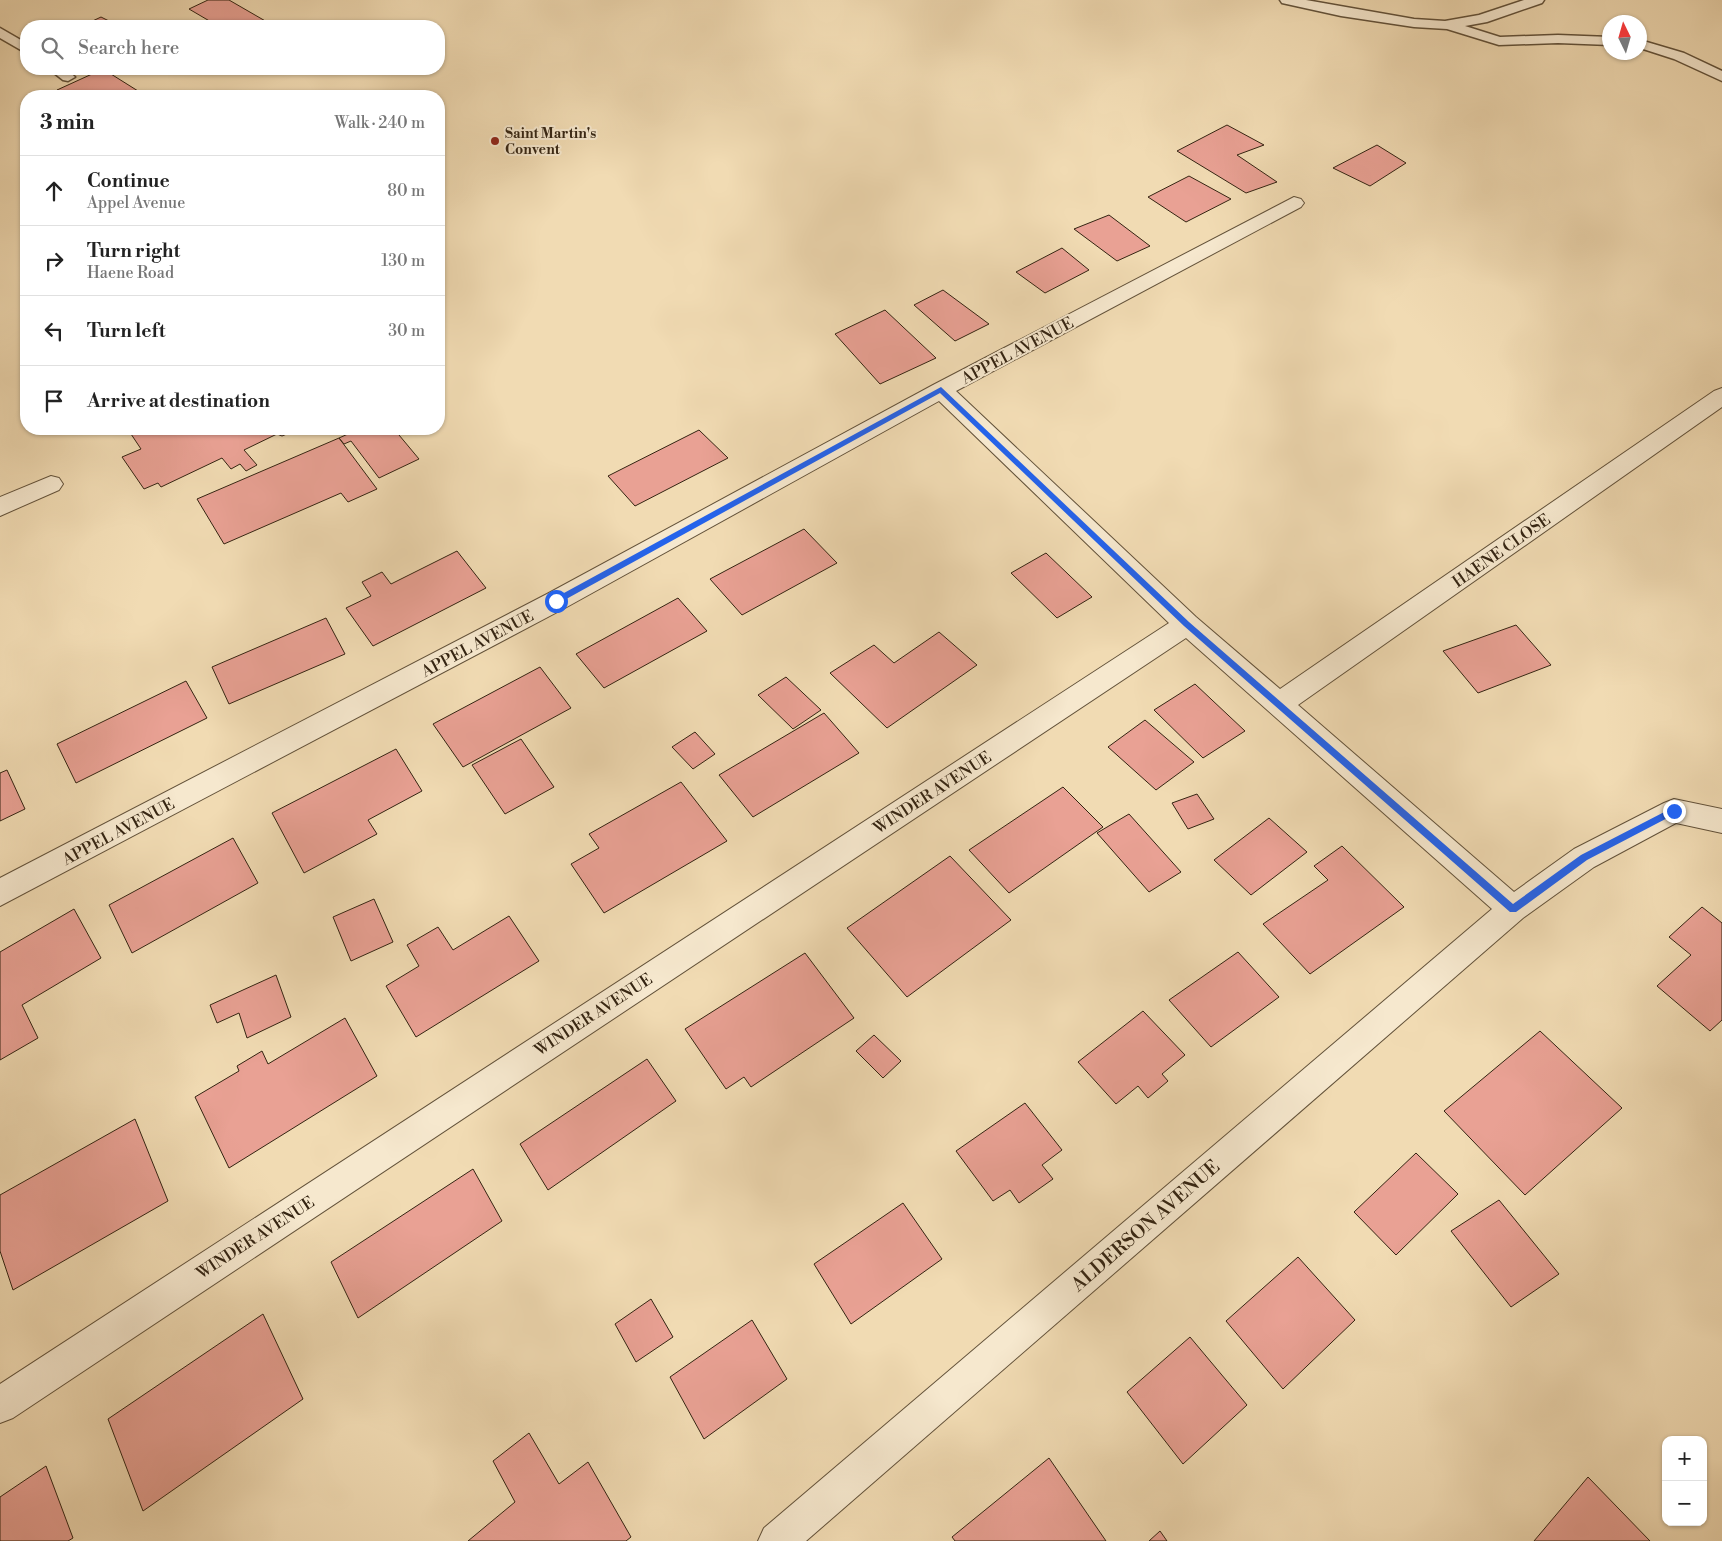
<!DOCTYPE html>
<html lang="en">
<head>
<meta charset="utf-8">
<style>
  body { margin:0; font-family:"Libre Bodoni",serif; background:#f2f2f2; color:#222 }
  .controls { position:absolute; right:15px; bottom:15px; display:grid; overflow:hidden; border-radius:10px; box-shadow:0 1px 4px #0004 }
  .controls button { width:45px; height:45px; display:grid; place-items:center; padding:0; border:0; border-bottom:1px solid #e0e0e0; background:#fff; color:#222; font:25px sans-serif }
  .compass { position:absolute; left:1602px; top:15px; width:45px; height:45px; border-radius:50%; background:#fff; box-shadow:0 1px 4px #0004; rotate:355deg }
  .stop { position:absolute; width:15px; height:15px; margin:-11px; border:4px solid #2563eb; border-radius:50%; background:#fff }
  .stop.end { background:#2563eb; border-color:#fff; box-shadow:0 1px 5px #0008 }
  .list { margin:0; padding:0; list-style:none }
  h2 { display:flex; justify-content:space-between; align-items:center; height:65px; margin:0; padding:0 20px; font-size:21px }
  h2 small { font-size:16px; font-weight:400; color:#767676 }
  .list li { display:grid; grid-template-columns:32px 1fr auto; gap:15px; align-items:center; box-sizing:border-box; height:70px; padding:0 20px; border-top:1px solid #e0e0e0 }
  .list b { display:block; font-size:19px; white-space:nowrap }
  .list p { margin:0; font-size:16px; white-space:nowrap; color:#767676 }
  .list em { font-size:16px; font-style:normal; color:#767676 }
  .icon { flex:none; width:28px; height:28px; fill:none; stroke:currentColor; stroke-width:2; stroke-linecap:round; stroke-linejoin:round }
  .map { position:relative; flex:none; width:1722px; height:1541px; overflow:hidden }
  .search { position:absolute; background:#fff; box-shadow:0 1px 4px #0004; left:20px; top:20px; width:425px; height:55px; display:flex; align-items:center; gap:12px; box-sizing:border-box; padding:0 18px; border-radius:20px; color:#767676; font-size:19px }
  .panel { position:absolute; background:#fff; box-shadow:0 1px 4px #0004; left:20px; top:90px; width:425px; height:345px; border-radius:20px }
  .map>svg:first-child { display:block }
  .building { fill:#e9a194; stroke:#342412 }
  .lines { fill:none; stroke-linecap:round; stroke-linejoin:round }
  .service-casing { stroke:#63523a; stroke-width:3 }
  .minor-casing { stroke:#63523a; stroke-width:2 }
  .service { fill:#f6e8ce; fill-rule:evenodd }
  .minor { fill:#f6e8ce; fill-rule:evenodd }
  .route { fill:#2563eb }
  .poi-dot { fill:#8f2418; stroke:#f6e8ce; stroke-width:2 }
  .labels { text-anchor:middle; stroke-width:4; stroke-linejoin:round; paint-order:stroke }
  .far-poi-label { font-size:14px; font-weight:bold; fill:#342412; stroke:#f6e8ce; text-anchor:start }
  .street-label { font-size:16px; fill:#342412; stroke:#f6e8ce }
  .near-street-label { font-size:19px; fill:#342412; stroke:#f6e8ce }
</style>
</head>
<body>
<div class="map">
<svg width="1722" height="1541" viewBox="0 0 1722 1541">
  <rect width="100%" height="100%" fill="#f1dbb3"/>
  <filter id="stains"><feTurbulence type="fractalNoise" baseFrequency=".004" numOctaves="4"/><feColorMatrix values="0 0 0 0 .2 0 0 0 0 .09 0 0 0 0 .02 0 0 0 .5 -.17"/></filter>
  <radialGradient id="worn" r=".72"><stop offset=".6" stop-color="#630" stop-opacity="0"/><stop offset="1" stop-color="#630" stop-opacity=".3"/></radialGradient>
  <path class="building" d="M208,0H229L274,26H218L189,9Z
    M101,17L119,26H82Z
    M103,69L146,96H67L57,90Z
    M1227,125L1264,145L1237,155L1277,182L1246,193L1177,151Z
    M1377,145L1406,163L1370,186L1333,168Z
    M1189,176L1231,199L1186,222L1148,197Z
    M1109,215L1150,246L1117,261L1074,229Z
    M1062,248L1089,270L1045,293L1016,272Z
    M943,290L989,324L955,341L914,305Z
    M885,310L936,358L880,384L835,334Z
    M144,429H299L282,436L277,434L244,450L257,465L246,471L240,464L231,469L222,458L161,487L158,483L144,489L122,457L141,449L131,434Z
    M359,429H394L419,459L379,478L351,441L344,444L339,438Z
    M699,430L728,458L635,506L608,476Z
    M339,438L377,489L348,502L341,493L224,544L197,499Z
    M804,529L837,563L742,615L710,579Z
    M457,551L486,588L373,646L346,608L371,596L362,582L382,572L391,584Z
    M1046,553L1092,597L1057,618L1011,573Z
    M678,598L707,631L604,688L576,654Z
    M326,618L345,654L229,704L212,667Z
    M1516,625L1551,665L1478,693L1443,651Z
    M939,632L977,665L887,728L830,673L874,645L894,663Z
    M540,667L571,708L463,767L433,724Z
    M786,677L821,710L793,729L758,695Z
    M186,681L207,718L76,783L57,744Z
    M1195,684L1245,731L1203,758L1154,710Z
    M824,713L859,753L753,817L719,775Z
    M1145,720L1194,762L1156,790L1108,747Z
    M695,732L715,754L693,769L672,747Z
    M521,739L554,787L505,814L472,765Z
    M396,749L422,791L368,820L377,834L304,873L272,813Z
    M7,770L25,809L0,821V773Z
    M681,782L727,841L604,913L571,864L599,848L589,834Z
    M1063,787L1103,827L1009,893L969,850Z
    M1197,794L1214,819L1188,829L1172,803Z
    M1129,814L1181,872L1149,892L1097,833Z
    M1269,818L1307,852L1251,895L1214,860Z
    M233,838L258,883L132,953L109,905Z
    M1342,846L1404,907L1310,974L1263,924L1328,880L1314,866Z
    M950,856L1011,920L907,997L847,928Z
    M374,899L393,942L351,961L333,917Z
    M1702,907L1722,923V1020L1710,1031L1657,986L1691,955L1669,937Z
    M74,909L101,958L22,1005L38,1038L0,1060V952Z
    M509,916L539,961L416,1037L386,986L419,966L407,945L438,927L453,950Z
    M1238,952L1279,997L1211,1047L1169,1000Z
    M805,953L854,1018L751,1087L744,1077L726,1089L685,1029Z
    M276,975L291,1017L247,1038L239,1013L217,1023L210,1005Z
    M1143,1011L1185,1055L1162,1074L1168,1081L1148,1098L1138,1086L1116,1104L1078,1062Z
    M345,1018L377,1076L229,1168L195,1097L239,1071L237,1066L262,1051L268,1064Z
    M1540,1031L1622,1108L1525,1195L1444,1111Z
    M874,1035L901,1061L883,1078L856,1051Z
    M647,1059L676,1101L548,1190L520,1144Z
    M1025,1103L1062,1150L1042,1165L1053,1179L1019,1203L1010,1190L993,1201L956,1151Z
    M135,1119L168,1201L13,1290L0,1251V1195Z
    M1416,1153L1458,1194L1396,1255L1354,1212Z
    M473,1169L502,1221L358,1318L331,1262Z
    M1499,1200L1559,1274L1511,1307L1451,1231Z
    M903,1203L942,1259L851,1324L814,1264Z
    M1298,1257L1355,1320L1283,1389L1226,1321Z
    M651,1299L673,1337L636,1362L615,1324Z
    M263,1314L303,1399L143,1511L108,1419Z
    M752,1320L787,1379L704,1439L670,1377Z
    M1190,1337L1247,1405L1183,1464L1127,1392Z
    M529,1433L559,1484L588,1462L631,1537L626,1541H468L515,1502L493,1461Z
    M1049,1458L1106,1541H955L952,1537Z
    M46,1466L73,1538L68,1541H0V1497Z
    M1588,1477L1650,1541H1534Z
    M1160,1531L1167,1541H1149Z"/>
  <g class="lines">
    <defs>
      <path id="service" d="M1280,0H1306L1414,19L1445,21L1479,15L1524,0H1544L1542,3L1487,22L1465,26L1500,37L1558,35L1610,37V45L1558,43L1499,45L1447,29L1414,27L1341,16L1282,3Z
        M0,28L26,43V53L0,38Z
        M1640,40L1684,53L1722,71V81L1674,59L1640,48Z
        M49,69H66L75,77L68,81L63,80Z"/>
      <path id="minor" d="M1294,197L1301,199L1304,203L1301,207L956,391L1196,617L1280,689L1714,391L1722,388V407L1298,705L1514,892L1574,849L1664,803L1674,799L1722,809V833L1676,823L1594,867L1523,918L806,1541H758L764,1528L1492,909L1186,638L13,1418L0,1423V1384L1169,623L939,401L565,608L0,906V878L547,594L933,385Z
        M51,476L59,478L63,484L59,490L0,516V497Z"/>
    </defs>
    <use href="#service" class="service-casing"/>
    <use href="#minor" class="minor-casing"/>
    <use href="#service" class="service"/>
    <use href="#minor" class="minor"/>
  </g>
  <path class="route" d="M941,387L1189,622L1513,904L1581,855L1672,808H1677V813L1587,860L1516,912H1510L1184,626L940,393L559,603H553V599Z"/>
  <circle class="poi-dot" cx="495" cy="141" r="5"/>
  <g class="labels">
    <g class="far-poi-label">
      <text x="505" y="138">Saint Martin's<tspan x="505" dy="16">Convent</tspan></text>
    </g>
    <g class="street-label">
      <text transform="translate(1017 350) rotate(-28)" y="6">APPEL AVENUE</text>
      <text transform="translate(1501 550) rotate(-35)" y="6">HAENE CLOSE</text>
      <text transform="translate(477 643) rotate(-28)" y="6">APPEL AVENUE</text>
      <text transform="translate(932 792) rotate(-33)" y="6">WINDER AVENUE</text>
      <text transform="translate(118 831) rotate(-28)" y="6">APPEL AVENUE</text>
      <text transform="translate(593 1014) rotate(-33)" y="6">WINDER AVENUE</text>
      <text transform="translate(255 1237) rotate(-33)" y="6">WINDER AVENUE</text>
    </g>
    <g class="near-street-label">
      <text transform="translate(1145 1225) rotate(-41)" y="7">ALDERSON AVENUE</text>
    </g>
  </g>
  <rect width="100%" height="100%" filter="url(#stains)"/>
  <rect width="100%" height="100%" fill="url(#worn)"/>
</svg>
<div class="controls">
<button>+</button>
<button>−</button>
</div>
<svg class="compass" viewBox="-18 -18 36 36"><path d="M0-13l5 13h-10z" fill="#e53935"/><path d="M0 13l5-13h-10z" fill="#767676"/></svg>
<div class="stop" style="left:556px;top:601px"></div>
<div class="stop end" style="left:1674px;top:811px"></div>
<div class="search"><svg class="icon" aria-label="search" viewBox="0 0 24 24"><circle cx="10" cy="10" r="6"/><path d="M15 15l6 6"/></svg>Search here</div>
<section class="panel">
<h2>3 min<small>Walk · 240 m</small></h2>
<ul class="list">
<li><svg class="icon" aria-label="ahead" viewBox="0 0 24 24"><path d="M12 20V5M6 11l6-6 6 6"/></svg><div><b>Continue</b><p>Appel Avenue</p></div><em>80 m</em></li>
<li><svg class="icon" aria-label="right" viewBox="0 0 24 24"><path d="M7 20v-9h11M14 6l5 5-5 5"/></svg><div><b>Turn right</b><p>Haene Road</p></div><em>130 m</em></li>
<li><svg class="icon" aria-label="left" viewBox="0 0 24 24"><path d="M17 20v-9H6M10 6l-5 5 5 5"/></svg><div><b>Turn left</b></div><em>30 m</em></li>
<li><svg class="icon" aria-label="arrive" viewBox="0 0 24 24"><path d="M6 21V4h12l-3 4 3 4H6"/></svg><div><b>Arrive at destination</b></div></li>
</ul>
</section>
</div>
</body>
</html>
